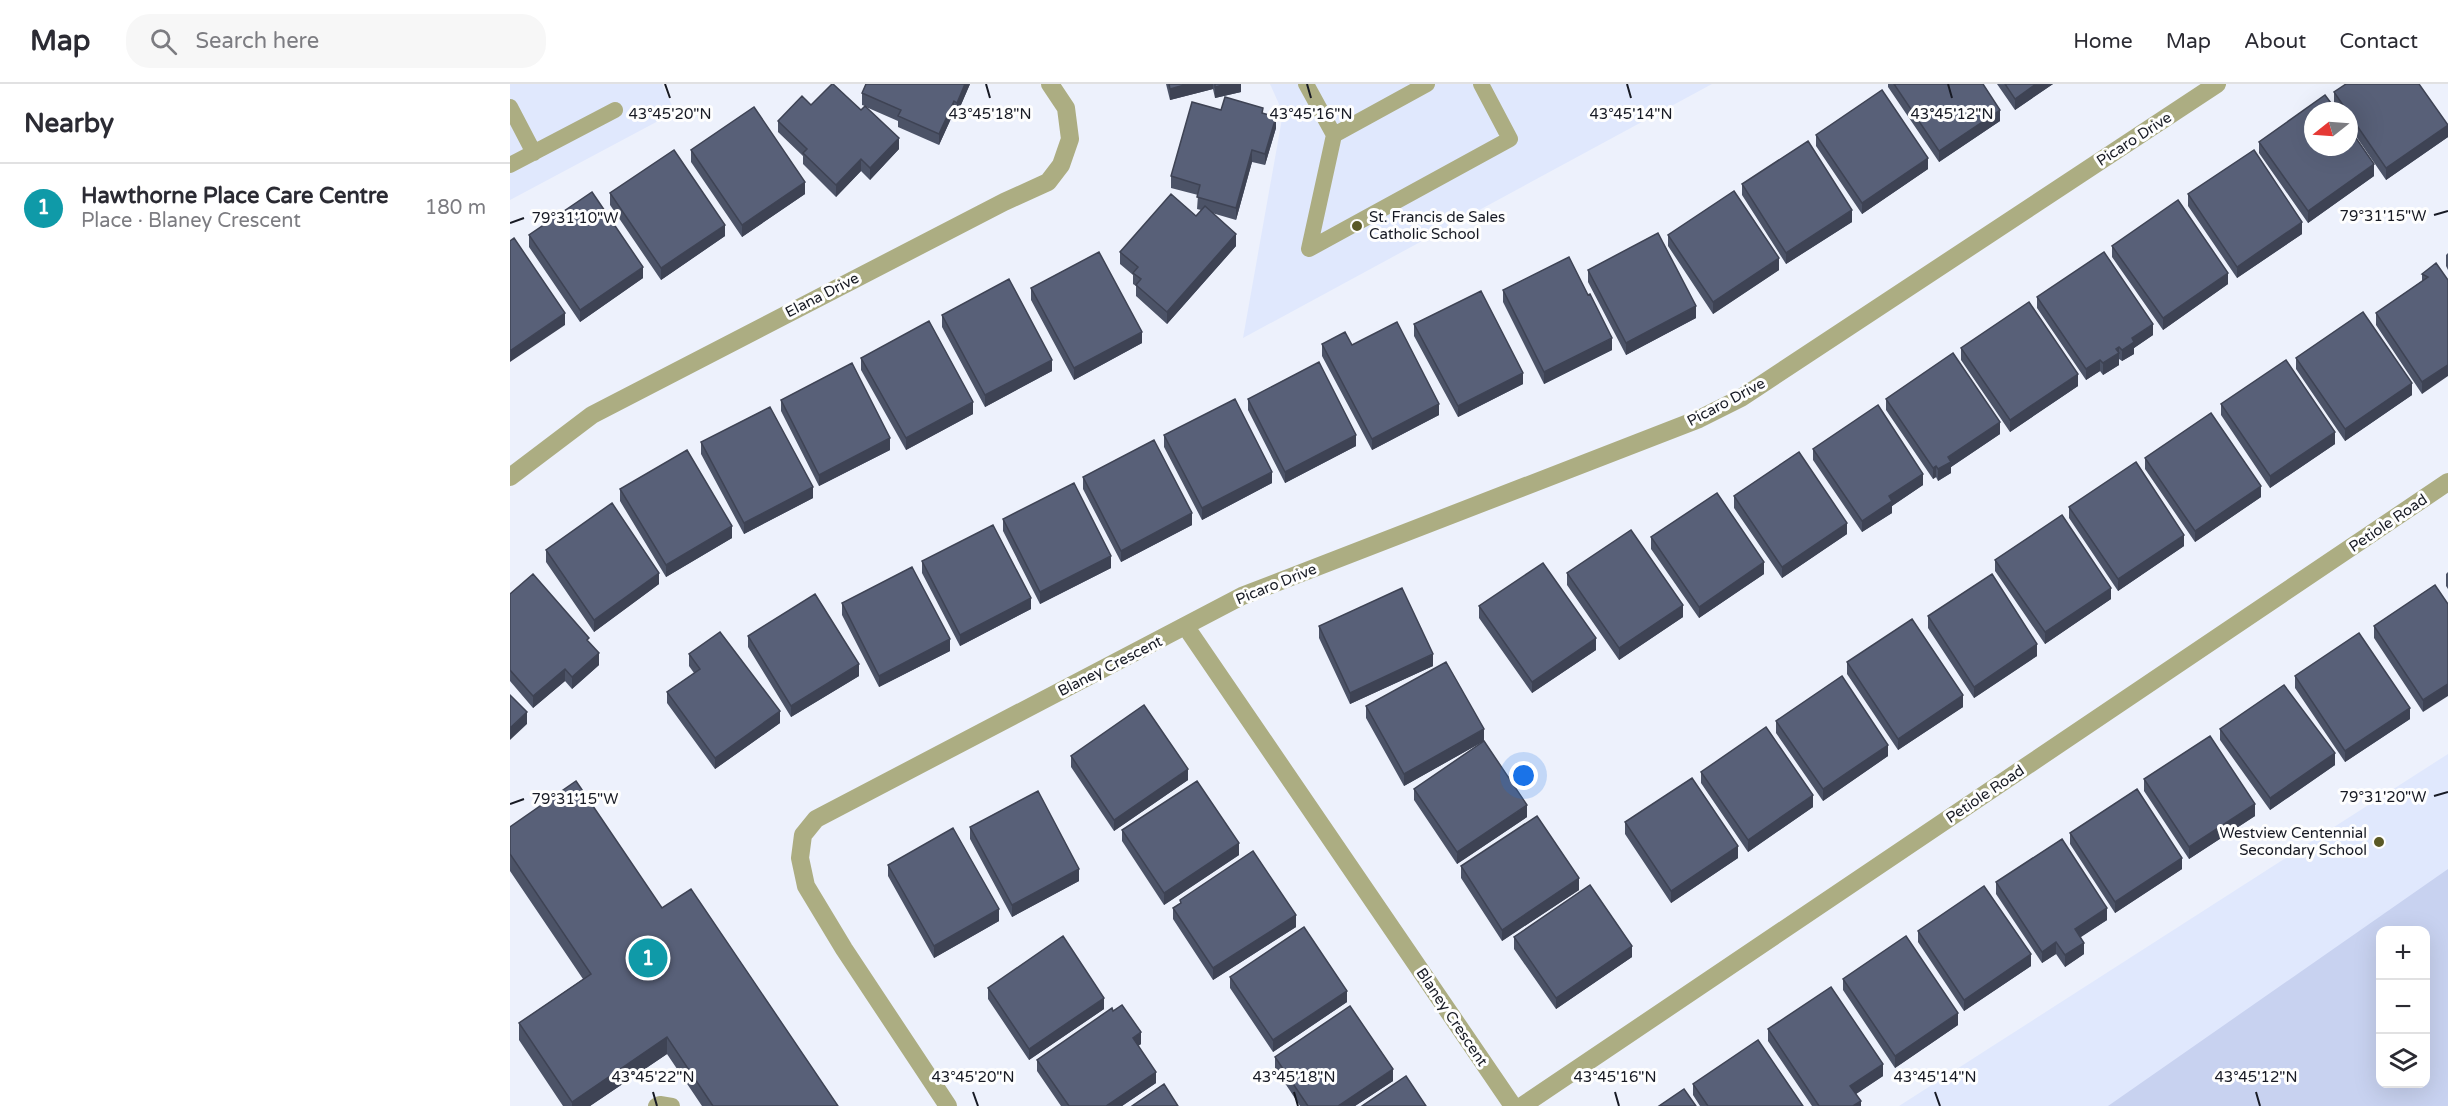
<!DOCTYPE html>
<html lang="en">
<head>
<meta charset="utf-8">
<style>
  body { margin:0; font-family:"Varela Round",sans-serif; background:#f7f7f7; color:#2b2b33 }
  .controls { position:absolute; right:18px; bottom:18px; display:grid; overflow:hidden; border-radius:12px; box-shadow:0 6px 24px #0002 }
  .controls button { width:54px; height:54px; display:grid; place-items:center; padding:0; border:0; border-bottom:2px solid #e1e1e2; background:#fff; color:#2b2b33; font:30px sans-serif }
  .compass { position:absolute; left:1794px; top:18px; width:54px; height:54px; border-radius:50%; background:#fff; box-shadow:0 6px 24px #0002; rotate:253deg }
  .you { position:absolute; left:1014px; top:692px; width:21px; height:21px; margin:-15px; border:4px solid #fff; border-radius:50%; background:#1a73e8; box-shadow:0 0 0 9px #1a73e833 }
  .badge { display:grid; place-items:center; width:39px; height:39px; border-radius:50%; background:#5a5926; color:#fff; font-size:20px; font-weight:700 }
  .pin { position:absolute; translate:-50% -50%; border:3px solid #fff; box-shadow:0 2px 6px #0006 }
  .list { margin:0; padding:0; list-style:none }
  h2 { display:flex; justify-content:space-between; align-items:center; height:78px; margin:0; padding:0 24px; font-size:26px }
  h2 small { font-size:20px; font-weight:400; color:#7c7c81 }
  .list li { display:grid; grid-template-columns:39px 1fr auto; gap:18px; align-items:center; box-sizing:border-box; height:90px; padding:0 24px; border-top:2px solid #e1e1e2 }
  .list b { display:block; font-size:22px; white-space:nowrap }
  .list p { margin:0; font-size:20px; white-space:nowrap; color:#7c7c81 }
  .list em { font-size:20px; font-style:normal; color:#7c7c81 }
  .icon { flex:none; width:33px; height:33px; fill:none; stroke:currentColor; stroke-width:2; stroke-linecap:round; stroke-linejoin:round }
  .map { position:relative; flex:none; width:1938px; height:1022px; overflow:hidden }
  header { display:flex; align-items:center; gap:36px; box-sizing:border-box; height:84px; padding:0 30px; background:#fff; border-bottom:2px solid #e1e1e2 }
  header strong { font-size:28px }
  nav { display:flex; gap:33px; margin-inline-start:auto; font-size:21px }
  .search { width:420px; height:54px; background:#f7f7f7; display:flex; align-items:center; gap:15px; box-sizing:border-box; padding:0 21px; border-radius:24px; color:#7c7c81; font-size:22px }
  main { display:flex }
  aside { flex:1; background:#fff }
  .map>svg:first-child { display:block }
  .built { fill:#e0e8fd; fill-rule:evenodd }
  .green { fill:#c8d2f0; fill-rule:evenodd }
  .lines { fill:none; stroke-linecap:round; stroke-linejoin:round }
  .service { stroke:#acad82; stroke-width:16 }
  .minor { stroke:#acad82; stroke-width:18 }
  .tertiary { stroke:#acad82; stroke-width:18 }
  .wall { fill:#4c5367 }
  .shaded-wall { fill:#3e4354 }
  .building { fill:#586078; stroke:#3e4354; stroke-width:1.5 }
  .ticks { fill:none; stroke:#171a24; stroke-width:2 }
  .poi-dot { fill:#5a5926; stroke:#fefefe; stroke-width:2 }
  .labels { text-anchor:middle; stroke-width:6; stroke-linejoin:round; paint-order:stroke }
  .street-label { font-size:15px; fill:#171a24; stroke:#fefefe }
  .poi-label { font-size:15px; fill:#171a24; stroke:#fefefe; text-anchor:start }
  .ticks-label { font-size:15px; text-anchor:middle; fill:#171a24; stroke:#fefefe; stroke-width:6; stroke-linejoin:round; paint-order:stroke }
</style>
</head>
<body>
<header>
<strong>Map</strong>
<div class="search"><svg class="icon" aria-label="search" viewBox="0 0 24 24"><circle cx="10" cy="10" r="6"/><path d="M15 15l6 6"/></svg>Search here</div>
<nav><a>Home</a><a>Map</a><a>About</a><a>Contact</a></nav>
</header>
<main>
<aside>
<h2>Nearby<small></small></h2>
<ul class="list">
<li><span class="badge" style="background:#0f9aa8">1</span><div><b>Hawthorne Place Care Centre</b><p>Place · Blaney Crescent</p></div><em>180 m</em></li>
</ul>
</aside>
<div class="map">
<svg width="1938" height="1022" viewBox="0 0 1938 1022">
  <rect width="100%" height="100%" fill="#edf1fc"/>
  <path class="built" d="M0,0H152L165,28L0,116Z
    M760,0H1202L733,254L773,29Z
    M1938,670V1022H1389ZM1870,846H1916V1000H1870Z"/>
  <path class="green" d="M1938,785V1022H1598ZM1870,846H1916V1000H1870Z"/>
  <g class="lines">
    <path class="service" d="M796,0L824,51L799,165L1000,55L971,0
      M0,23L24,69
      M824,51L917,0
      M0,81L105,26
      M146,1022L150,1020L162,1022"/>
    <path class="minor" d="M676,543L1003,1022
      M438,1022L334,865L296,802L290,774L293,751L306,735L732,512L1189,335L1231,314L1707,0
      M1012,1022L1938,398"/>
    <path class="tertiary" d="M0,393L82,331L494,118L538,98L551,81L560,55L556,24L540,0"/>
  </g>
  <path class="wall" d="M356,0H460L447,30L444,28L429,61L388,43V37L356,23L389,65L360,96L351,87L326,113L293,80V72L268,48V37L301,21L351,26L355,22L352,21V9Z
    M656,0H731V8L705,14L703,5L660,16Z
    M1378,0H1473L1490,37L1429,78L1378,3Z
    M1487,0H1543L1505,26Z
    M1824,8L1938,53L1876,96L1839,42V27H1829L1824,20Z
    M711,26L753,29L766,44L755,81L742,78L726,136L702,129L726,162L657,240L626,212V202L623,200V191L610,180V168L686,132L691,126L687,125L688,111L661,104V92Z
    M1306,51L1418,85L1352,130L1306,62Z
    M1749,58L1864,92L1798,139L1749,69Z
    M181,66L295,110L232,153L181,78Z
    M1232,100L1342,138L1276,180L1232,111Z
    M100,109L215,152L151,196L100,121Z
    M1678,110L1792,150L1727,194L1678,122Z
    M19,151L133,194L70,238L19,163Z
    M1158,151L1269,186L1203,230L1158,162Z
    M1602,162L1718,200L1653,246L1602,173Z
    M1938,169V186L1936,182V171Z
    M1078,186L1186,234L1116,271L1078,198Z
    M1912,190L1938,196L1912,310L1866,241V229L1912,197Z
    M521,204L632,259L564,296L521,216Z
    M993,206L1102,266L1034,300L993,218Z
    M1527,213L1643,251L1624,264V270L1612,277L1609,275V281L1593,291L1590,287L1576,296L1527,224Z
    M432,231L542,287L475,323L432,243Z
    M904,240L1013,300L948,333L904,252Z
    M812,260L842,261L929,331L862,366L812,272Z
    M1451,264L1568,302L1500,348L1451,276Z
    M351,274L463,330L396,366L351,286Z
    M1786,274L1902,311L1835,357L1786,285Z
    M738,315L846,362L775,399L738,326Z
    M1376,315L1490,350L1441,383V389L1428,397L1426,393L1423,395L1376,326Z
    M271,316L380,366L309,402L271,327Z
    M1711,320L1825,360L1760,404L1711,331Z
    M654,351L762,399L692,436L654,363Z
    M191,358L303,414L234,450L191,370Z
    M1303,365L1413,401L1382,422V429L1352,448L1303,376Z
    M1635,374L1751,413L1685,458L1635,385Z
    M573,393L682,441L611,478L573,405Z
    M110,405L222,454L156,493L110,417Z
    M1224,412L1337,450L1272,494L1224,424Z
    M1559,423L1674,462L1608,507L1559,434Z
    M493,435L601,484L530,520L493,447Z
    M1141,453L1254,490L1189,534L1141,465Z
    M36,466L149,500L84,548L36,478Z
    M1485,476L1601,515L1535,560L1485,487Z
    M412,477L521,525L450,562L412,489Z
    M1938,488V505L1936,502V490Z
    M1057,489L1173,533L1109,576L1057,501Z
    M1925,501L1913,628L1864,554V542Z
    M0,510L79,558L89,581L62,605L55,597L23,624L0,597Z
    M332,519L440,567L369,603L332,531Z
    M969,522L1086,566L1022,609L969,534Z
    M1418,532L1527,572L1464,614L1418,544Z
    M809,542L923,582L840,620L809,554Z
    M238,552L349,592L281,633L238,563Z
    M179,570L270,639L205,685L157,619V608L184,589L179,582Z
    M1337,578L1453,623L1388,666L1337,590Z
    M1785,592L1900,635L1835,678L1785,604Z
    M856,622L974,657L894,702L856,634Z
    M1266,637L1378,672L1313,717L1266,649Z
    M1710,645L1825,681L1760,726L1710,656Z
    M561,672L678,696L604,747L561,683Z
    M1191,688L1303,723L1238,768L1191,699Z
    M1634,695L1745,732L1679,775L1634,707Z
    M904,705L1017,733L947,780L904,716Z
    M1115,738L1228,774L1161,819L1115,750Z
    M0,743L152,824L328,1022H192L157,970L80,1022H53L9,956V939L73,895L0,787Z
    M460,743L569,797L502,833L460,755Z
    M612,746L729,771L654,821L612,757Z
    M1560,749L1672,785L1605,829L1560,760Z
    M378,781L489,837L424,874L378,792Z
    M951,782L1069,806L992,857L951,794Z
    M1486,798L1597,836L1570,853L1574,870L1555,883L1546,870L1532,879L1486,810Z
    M670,816L786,843L703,896L663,835V824L670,819Z
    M1408,847L1521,882L1454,927L1408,858Z
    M1004,853L1122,873L1046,925L1004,865Z
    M720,893L837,918L763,968L720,904Z
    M1333,895L1448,941L1385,984L1333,906Z
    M478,904L594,925L519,976L478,915Z
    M603,927L631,960L628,962L646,999L612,1022H551L527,987V976Z
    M1258,945L1373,992L1346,1010L1351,1022H1302L1258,957Z
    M765,973L883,997L845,1022H790L765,984Z
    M1183,1000L1293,1022H1190L1183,1011Z"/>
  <path class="shaded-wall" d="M455,0H460L447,30V19Z
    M678,0H703V5L660,16V5Z
    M717,0H731V8L705,14V3Z
    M1526,0H1543L1505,26V15Z
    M444,17V28L429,61V50Z
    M1490,26V37L1429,78V67Z
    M766,33V44L755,81V70Z
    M1938,41V53L1876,96V84Z
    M389,54V65L360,96V84Z
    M742,66V78L726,136V124Z
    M1418,74V85L1352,130V119Z
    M351,75V87L326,113V101Z
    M1864,80V92L1798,139V127Z
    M295,98V110L232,153V141Z
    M1342,126V138L1276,180V169Z
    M1792,138V150L1727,194V183Z
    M215,141V152L151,196V184Z
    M726,150V162L657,240V228Z
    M1269,174V186L1203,230V218Z
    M133,183V194L70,238V226Z
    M1718,189V200L1653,246V234Z
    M1186,222V234L1116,271V259Z
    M55,229V241L0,278V267Z
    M1643,240V251L1624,264V270L1612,277V266L1622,254Z
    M632,248V259L564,296V284Z
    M1102,254V266L1034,300V288Z
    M1609,263V281L1593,291V279Z
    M542,276V287L475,323V311Z
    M1590,276V287L1576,296V285Z
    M1938,281V292L1912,310V298Z
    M1013,289V300L948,333V322Z
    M1568,290V302L1500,348V336Z
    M1902,299V311L1835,357V345Z
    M463,318V330L396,366V354Z
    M929,320V331L862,366V355Z
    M1490,338V350L1441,383V389L1428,397V385L1438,373Z
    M1825,348V360L1760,404V392Z
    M846,351V362L775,399V388Z
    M380,354V366L309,402V391Z
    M1426,382V393L1423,395V384Z
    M762,388V399L692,436V424Z
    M1413,390V401L1382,422V429L1352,448V437L1379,412Z
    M1751,402V413L1685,458V447Z
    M303,403V414L234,450V439Z
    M682,429V441L611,478V467Z
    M1337,439V450L1272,494V483Z
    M222,442V454L156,493V481Z
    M1674,451V462L1608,507V495Z
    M601,472V484L530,520V508Z
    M1254,478V490L1189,534V523Z
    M149,489V500L84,548V536Z
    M1601,504V515L1535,560V548Z
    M521,514V525L450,562V551Z
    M1173,521V533L1109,576V564Z
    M1086,554V566L1022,609V598Z
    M440,555V567L369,603V592Z
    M1527,560V572L1464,614V603Z
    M89,569V581L62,605V593Z
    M923,570V582L840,620V609Z
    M349,580V592L281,633V622Z
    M55,585V597L23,624V612Z
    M1938,600V612L1913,628V616Z
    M1453,611V623L1388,666V655Z
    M1900,624V635L1835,678V667Z
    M270,627V639L205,685V674Z
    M17,628V640L0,656V644Z
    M974,645V657L894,702V690Z
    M1378,661V672L1313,717V705Z
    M1825,669V681L1760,726V714Z
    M678,685V696L604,747V736Z
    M1303,711V723L1238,768V756Z
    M1745,720V732L1679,775V763Z
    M1017,721V733L947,780V768Z
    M729,759V771L654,821V809Z
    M1228,762V774L1161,819V807Z
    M1672,774V785L1605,829V818Z
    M569,785V797L502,833V821Z
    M1069,794V806L992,857V846Z
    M1597,824V836L1565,857V845Z
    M489,825V837L424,874V862Z
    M786,831V843L703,896V884Z
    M1546,858V870L1532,879V868Z
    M1574,859V870L1555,883V871Z
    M1122,862V873L1046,925V914Z
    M1521,870V882L1454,927V916Z
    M837,907V918L763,968V956Z
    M594,914V925L519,976V965Z
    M1448,929V941L1385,984V972Z
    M631,948V960L623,965V954Z
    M157,953V970L80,1022H62V1018Z
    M1373,980V992L1340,1014V1002Z
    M883,985V997L845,1022H828Z
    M646,988V999L612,1022H596Z
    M1351,1017V1022H1343Z"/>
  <path class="building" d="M322,0H323L351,26L355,22L389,54L360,84L351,75L326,101L293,69L297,65L268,37L292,12L301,21Z
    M356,0H455L447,19L444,17L429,50L388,32L391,26L352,9Z
    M659,0H678L660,5Z
    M705,0H717L705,3Z
    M1384,0H1473L1490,26L1429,67Z
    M1495,0H1526L1505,15Z
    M1836,0H1909L1938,41L1876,84L1839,30V27H1837L1824,8Z
    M1372,6L1418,74L1352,119L1306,51Z
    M1815,11L1827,27H1803V63H1839V44L1864,80L1798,127L1749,58Z
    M715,13L753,24L752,29L766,33L755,70L742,66L726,124L687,113L690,101L661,92L682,18L711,26Z
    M244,23L295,98L232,141L181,66Z
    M1298,57L1342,126L1276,169L1232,100Z
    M164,66L215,141L151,184L100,109Z
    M1744,66L1792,138L1727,183L1678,110Z
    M1224,107L1269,174L1203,218L1158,151Z
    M82,108L133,183L70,226L19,151Z
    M661,110L686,132L695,122L726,150L657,228L626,201L631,195L623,189L628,183L610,168Z
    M1668,116L1718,189L1653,234L1602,162Z
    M1148,149L1186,222L1116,259L1078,186Z
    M4,154L55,229L0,267V157Z
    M589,168L632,248L564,284L521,204Z
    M1594,168L1643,240L1622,254L1624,258L1612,266L1609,263L1606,265L1609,269L1593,279L1590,276L1576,285L1527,213Z
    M1059,173L1078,211L1080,210L1102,254L1034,288L993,206Z
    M1926,179L1938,196V281L1912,298L1866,229L1918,193L1912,190Z
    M499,195L542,276L475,311L432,231Z
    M971,207L1013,289L948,322L904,240Z
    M1519,218L1568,290L1500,336L1451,264Z
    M1853,228L1902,299L1835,345L1786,274Z
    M419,237L463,318L396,354L351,274Z
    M887,238L929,320L862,355L812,260L835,248L842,261Z
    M1443,269L1490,338L1438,373L1441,378L1428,385L1426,382L1423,384L1376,315Z
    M1776,276L1825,348L1760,392L1711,320Z
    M809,278L846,351L775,388L738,315Z
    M342,279L380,354L309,391L271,316Z
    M725,315L762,388L692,424L654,351Z
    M1368,321L1413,390L1379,412L1382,417L1352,437L1303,365Z
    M260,323L303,403L234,439L191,358Z
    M1701,329L1751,402L1685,447L1635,374Z
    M644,356L682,429L611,467L573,393Z
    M177,366L222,442L156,481L110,405Z
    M1289,368L1337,439L1272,483L1224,412Z
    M1626,378L1674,451L1608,495L1559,423Z
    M564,399L601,472L530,508L493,435Z
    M1207,409L1254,478L1189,523L1141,453Z
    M102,419L149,489L84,536L36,466Z
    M1552,431L1601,504L1535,548L1485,476Z
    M483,441L521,514L450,551L412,477Z
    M1121,446L1173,521L1109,564L1057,489Z
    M1033,479L1086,554L1022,598L969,522Z
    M402,483L440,555L369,592L332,519Z
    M23,490L79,554L77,556L89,569L62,593L55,585L23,612L0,586V510Z
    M1482,490L1527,560L1464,603L1418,532Z
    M1925,501L1938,520V600L1913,616L1864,542Z
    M892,504L923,570L840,609L809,542Z
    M305,510L349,580L281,622L238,552Z
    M1402,535L1453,611L1388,655L1337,578Z
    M210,548L270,627L205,674L157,608L190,585L179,570Z
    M1849,549L1900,624L1835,667L1785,592Z
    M936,578L974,645L894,690L856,622Z
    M1332,592L1378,661L1313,705L1266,637Z
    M1774,601L1825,669L1760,714L1710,645Z
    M0,611L17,628L0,644Z
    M634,621L678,685L604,736L561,672Z
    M1256,643L1303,711L1238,756L1191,688Z
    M1700,652L1745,720L1679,763L1634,695Z
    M974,657L1017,721L947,768L904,705Z
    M1182,694L1228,762L1161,807L1115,738Z
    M66,697L152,824L181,805L328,1022H203L157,953L62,1018L9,939L81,890L0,770V743Z
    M687,697L729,759L654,809L612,746Z
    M1627,705L1672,774L1605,818L1560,749Z
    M528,707L569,785L502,821L460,743Z
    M1027,732L1069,794L992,846L951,782Z
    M443,744L489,825L424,862L378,781Z
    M1552,755L1597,824L1565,845L1574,859L1555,871L1546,858L1532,868L1486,798Z
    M743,767L786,831L703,884L663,824L671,819L670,816Z
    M1080,801L1122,862L1046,914L1004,853Z
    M1474,802L1521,870L1454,916L1408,847Z
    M794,843L837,907L763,956L720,893Z
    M553,852L594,914L519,965L478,904Z
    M1396,852L1448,929L1385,972L1333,895Z
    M1321,903L1373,980L1340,1002L1351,1017L1343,1022H1309L1258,945Z
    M612,921L631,948L623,954L646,988L596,1022H559L527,976L602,924L603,927Z
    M840,922L883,985L828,1022H798L765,973Z
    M1248,956L1293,1022H1198L1183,1000Z
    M896,992L916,1022H852Z
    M654,1000L668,1022H622Z
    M1174,1005L1186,1022H1149Z"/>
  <path class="ticks" d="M155,0L160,14M476,0L480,14M797,0L801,14M1117,0L1121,14M1438,0L1442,14M1924,131L1938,127M0,139L14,134M1924,712L1938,708M0,720L14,715M143,1008L147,1022M463,1008L468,1022M784,1008L788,1022M1105,1008L1109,1022M1425,1008L1430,1022M1746,1008L1750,1022"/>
  <g class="poi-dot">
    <circle cx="847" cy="142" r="6"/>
    <circle cx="1869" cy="758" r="6"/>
  </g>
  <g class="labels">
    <g class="street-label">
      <text transform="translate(1624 55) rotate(-33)" y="5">Picaro Drive</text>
      <text transform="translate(312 211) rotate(-27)" y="5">Elana Drive</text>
      <text transform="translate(1216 318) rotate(-28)" y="5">Picaro Drive</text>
      <text transform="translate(1878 439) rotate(-34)" y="5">Petiole Road</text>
      <text transform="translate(766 500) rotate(-22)" y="5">Picaro Drive</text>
      <text transform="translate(600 582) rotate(-27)" y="5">Blaney Crescent</text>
      <text transform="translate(1475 710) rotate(-34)" y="5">Petiole Road</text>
      <text transform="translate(942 933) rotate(56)" y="5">Blaney Crescent</text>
    </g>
    <g class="poi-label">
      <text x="859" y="138">St. Francis de Sales<tspan x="859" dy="17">Catholic School</tspan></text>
      <text x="1857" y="754" text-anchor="end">Westview Centennial<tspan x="1857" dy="17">Secondary School</tspan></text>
    </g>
  </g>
  <g class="ticks-label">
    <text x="160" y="35">43°45'20"N</text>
    <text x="480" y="35">43°45'18"N</text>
    <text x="801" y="35">43°45'16"N</text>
    <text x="1121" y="35">43°45'14"N</text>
    <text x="1442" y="35">43°45'12"N</text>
    <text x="1873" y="137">79°31'15"W</text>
    <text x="65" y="139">79°31'10"W</text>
    <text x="1873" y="718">79°31'20"W</text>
    <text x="65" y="720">79°31'15"W</text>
    <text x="143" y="998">43°45'22"N</text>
    <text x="463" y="998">43°45'20"N</text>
    <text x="784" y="998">43°45'18"N</text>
    <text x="1105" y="998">43°45'16"N</text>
    <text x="1425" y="998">43°45'14"N</text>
    <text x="1746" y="998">43°45'12"N</text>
  </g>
</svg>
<div class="controls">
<button>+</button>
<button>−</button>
<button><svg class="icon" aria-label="layers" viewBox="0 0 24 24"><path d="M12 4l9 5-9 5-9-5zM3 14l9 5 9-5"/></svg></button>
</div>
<svg class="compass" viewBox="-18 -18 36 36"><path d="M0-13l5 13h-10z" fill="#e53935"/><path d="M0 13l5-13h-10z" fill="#7c7c81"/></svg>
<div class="you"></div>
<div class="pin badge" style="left:138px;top:874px;background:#0f9aa8">1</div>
</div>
</main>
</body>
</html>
